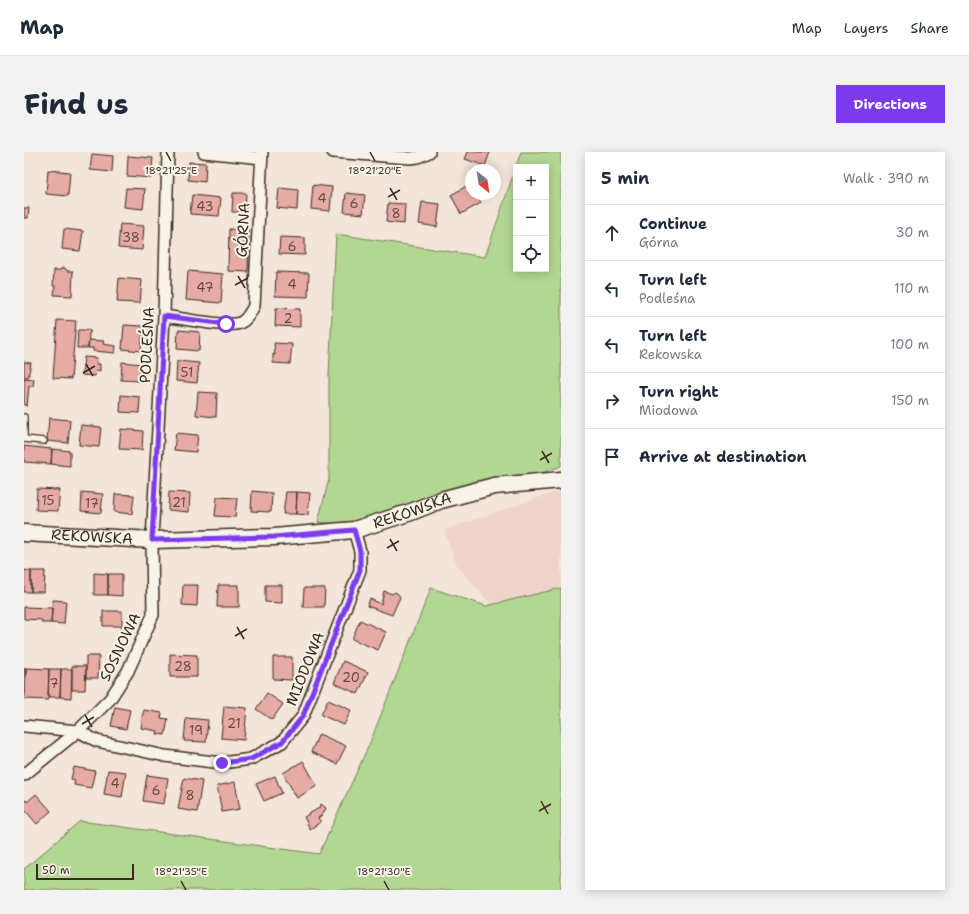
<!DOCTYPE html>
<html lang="en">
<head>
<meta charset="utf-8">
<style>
  body { margin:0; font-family:"Shantell Sans",sans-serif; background:#f2f2f3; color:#1f2937 }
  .controls { position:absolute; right:12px; top:12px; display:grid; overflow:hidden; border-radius:0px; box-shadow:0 2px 10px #0003 }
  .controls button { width:36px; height:36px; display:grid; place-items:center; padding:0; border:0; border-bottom:1px solid #e0e1e3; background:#fff; color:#1f2937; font:20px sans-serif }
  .compass { position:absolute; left:441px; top:12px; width:36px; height:36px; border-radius:50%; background:#fff; box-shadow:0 2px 10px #0003; rotate:150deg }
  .scale { position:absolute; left:12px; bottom:10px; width:98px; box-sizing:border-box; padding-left:4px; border:2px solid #3b2a1e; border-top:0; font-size:11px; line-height:14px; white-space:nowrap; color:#3b2a1e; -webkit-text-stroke:3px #f7f3e8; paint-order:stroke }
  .stop { position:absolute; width:12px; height:12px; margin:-9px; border:3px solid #7c3aed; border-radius:50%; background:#fff }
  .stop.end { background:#7c3aed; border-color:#fff; box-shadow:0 1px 4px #0008 }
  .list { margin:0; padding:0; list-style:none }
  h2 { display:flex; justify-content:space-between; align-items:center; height:52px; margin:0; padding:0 16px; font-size:17px }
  h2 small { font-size:13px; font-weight:400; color:#747a83 }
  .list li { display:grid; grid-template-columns:26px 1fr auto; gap:12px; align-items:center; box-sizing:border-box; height:56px; padding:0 16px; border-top:1px solid #e0e1e3 }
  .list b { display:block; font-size:15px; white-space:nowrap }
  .list p { margin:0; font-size:13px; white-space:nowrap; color:#747a83 }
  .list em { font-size:13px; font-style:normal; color:#747a83 }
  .icon { flex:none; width:22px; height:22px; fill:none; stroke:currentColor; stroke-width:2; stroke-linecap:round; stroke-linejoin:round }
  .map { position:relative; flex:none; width:537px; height:738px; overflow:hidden; border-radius:0px }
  header { display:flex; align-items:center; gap:24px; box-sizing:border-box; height:56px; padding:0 20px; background:#fff; border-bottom:1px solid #e0e1e3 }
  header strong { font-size:19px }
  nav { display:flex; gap:22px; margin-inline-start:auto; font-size:14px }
  .intro { display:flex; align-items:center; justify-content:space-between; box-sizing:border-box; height:96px; padding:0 24px }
  h1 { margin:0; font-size:28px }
  .button { padding:10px 18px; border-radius:0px; background:#7c3aed; color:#fff; font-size:14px; font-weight:700 }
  main { display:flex; gap:24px; padding:0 24px }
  aside { flex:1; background:#fff; border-radius:0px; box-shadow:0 2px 10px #0003 }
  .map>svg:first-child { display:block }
  .built { fill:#f0d4ca }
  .green { fill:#b2d793; stroke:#768058; fill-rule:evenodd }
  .building { fill:#e6aba4; stroke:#3b2a1e }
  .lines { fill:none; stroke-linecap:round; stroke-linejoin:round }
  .lane-casing { stroke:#3b2a1e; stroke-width:8 }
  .street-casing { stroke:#3b2a1e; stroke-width:14 }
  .secondary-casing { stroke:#3b2a1e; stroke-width:19 }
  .lane { stroke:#f7f3e8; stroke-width:5.5 }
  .street { stroke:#f7f3e8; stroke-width:11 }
  .secondary { stroke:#f7f3e8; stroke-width:16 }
  .route { stroke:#7c3aed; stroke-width:5 }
  .ticks { fill:none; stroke:#3b2a1e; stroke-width:1.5 }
  .labels { text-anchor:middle; stroke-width:4; stroke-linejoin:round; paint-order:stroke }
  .number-label { font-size:13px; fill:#664a40 }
  .street-label { font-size:15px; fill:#3b2a1e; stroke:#f7f3e8 }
  .ticks-label { font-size:10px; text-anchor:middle; fill:#3b2a1e; stroke:#f7f3e8; stroke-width:4; stroke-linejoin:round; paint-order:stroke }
</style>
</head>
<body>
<header>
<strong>Map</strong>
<nav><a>Map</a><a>Layers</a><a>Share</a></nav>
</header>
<div class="intro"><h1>Find us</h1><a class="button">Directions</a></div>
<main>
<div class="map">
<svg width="537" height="738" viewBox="0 0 537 738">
  <rect width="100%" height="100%" fill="#f4e5da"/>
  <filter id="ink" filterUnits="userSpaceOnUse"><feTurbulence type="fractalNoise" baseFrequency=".025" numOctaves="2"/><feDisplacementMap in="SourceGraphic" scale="8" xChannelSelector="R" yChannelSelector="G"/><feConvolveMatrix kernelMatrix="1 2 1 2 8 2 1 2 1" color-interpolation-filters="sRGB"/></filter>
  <g filter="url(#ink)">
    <path class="built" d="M537,338V436L467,453L432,412L420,378Z"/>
    <path class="green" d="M497,0H537V314L357,378L294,370L305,327V223L312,82L461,105ZM492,15H522V117H492Z
      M407,436L462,454L537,436V738H0V717L56,669L295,702L345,593Z"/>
    <path class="building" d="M444,0H466L461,14L441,7Z
      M68,2L89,4L88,20L66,18Z
      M104,4L129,6L127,26L103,24Z
      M165,10L182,11L181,30L164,28Z
      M24,18L46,20L44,44L22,42Z
      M446,32L447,42H452L457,51L437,62L427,43Z
      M289,33L308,35L306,59L287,57Z
      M102,36L121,37L119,57L100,55Z
      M255,36L274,38L273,58L253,56Z
      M209,41H222L221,60H208Z
      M322,41L341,43L339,62L320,60Z
      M168,43L197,46L195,64L166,62Z
      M398,50L416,52L413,75L395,72Z
      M364,51L381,52L380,72L362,70Z
      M0,56H5L4,66H0Z
      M96,72L120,74L118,98L94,96Z
      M40,77L59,79L56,99L38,97Z
      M205,77L225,78L224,120L204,119Z
      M256,85L281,86V103L255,102Z
      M38,116H41L43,119H49L48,144L30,143L31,134H29L30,118H36Z
      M164,119L199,122L197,151L162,148Z
      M252,120L285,121L284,145L251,144Z
      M95,126L118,128L116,151L93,150Z
      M252,156L276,157V175L251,174Z
      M33,168L52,169L47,227L29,226Z
      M100,173L119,174L117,199L98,197Z
      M63,177L67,180L65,181L64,196H53L54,178H62Z
      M154,178L176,180L175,199L153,197Z
      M65,188L80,189L79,192L92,194L91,201L69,199V196H64Z
      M250,191L268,192L266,212L249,211V202L251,203Z
      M60,205L73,206L72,212H76V219L72,218L71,224L58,223Z
      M153,209L175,211L173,231L152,229Z
      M0,210L7,211L4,225H0Z
      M98,210L117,212L115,229L97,228Z
      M0,226L10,227L9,234H5L3,254L0,253Z
      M174,240L193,241L192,265L172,263Z
      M97,243L116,245L115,261L96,260Z
      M25,266L46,268L44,291L23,289Z
      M57,273L77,275L75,295L55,293Z
      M97,277L119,279L118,298L95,297Z
      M152,281L174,283L172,300L150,298Z
      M0,294L28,297L27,312L0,310Z
      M28,297L46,299V314L27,312Z
      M13,337L36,338L34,359L12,358Z
      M228,339L248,341L247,360L227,359Z
      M58,340L79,342L77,361L57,359Z
      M145,340L166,341L165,360L144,358Z
      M262,340H273L272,362H259Z
      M273,340L286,341L284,363L272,362Z
      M91,342L110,343L108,362L90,360Z
      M193,345L213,346L211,365L191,364Z
      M0,418L7,419V440H0Z
      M7,419H21L20,440H7Z
      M70,421L84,422V443H70Z
      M84,422H98V444L84,443Z
      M159,433H174L173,454L158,453Z
      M194,433H215V455H193Z
      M241,433H258V451L241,450Z
      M280,436H301L300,455H279Z
      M360,439L368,442L371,440L374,442L376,445L368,463L343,454L346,447L357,452Z
      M29,448L42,449L40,472L27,471Z
      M0,455L28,456L27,471H18V468L0,467Z
      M79,459H98V474H79Z
      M336,468L362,480L354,498L328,487Z
      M146,502L173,503V525H146Z
      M62,504H75L74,526H62Z
      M249,505H268V528L249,527Z
      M319,509L344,520L334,542L310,531Z
      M48,514H62L61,538H48Z
      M0,516H2L1,541H0Z
      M2,516L25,517L24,548L1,547Z
      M25,517H37L36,545H24Z
      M37,517H48L47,546L36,545Z
      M243,541L259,552L248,568L232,557Z
      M304,548L327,558L320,573L297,563Z
      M200,554L223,556L220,588L197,586Z
      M91,555L106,558L102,577L87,574Z
      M120,558L138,561L137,566L144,567L141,583L133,582L134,579L117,576L118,571L117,569Z
      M162,566L184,568L182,590L160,589Z
      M295,582L322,594L313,612L287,600Z
      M279,609L293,634L273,646L259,621Z
      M50,615L71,619L67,636L50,633L51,628L47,627Z
      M84,618L102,620L98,645L80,642Z
      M123,623L144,626L140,652L119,649Z
      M251,624L258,641L240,649L232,632Z
      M160,626L178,629L173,660L154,657Z
      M211,630L216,657L198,660L193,634Z
      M12,642L27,659L13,672L0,657V649L2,648L3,650Z
      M297,652L302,656L298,663L294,666L297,670L286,677L280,665L295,656Z"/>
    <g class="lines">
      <defs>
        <path id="lane" d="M0,265V285
          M0,287L20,289"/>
        <path id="street" d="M180,0L238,6
          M309,0L386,6L394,5L405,0
          M140,164C157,166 201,176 216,171C223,168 226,161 230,154L238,0
          M0,574L54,579L73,589L141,604L198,611L227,607L258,590L279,564L336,418V399L330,378
          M0,623L54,579L86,547L104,519L129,463L128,388L140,164L144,0"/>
        <g id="secondary">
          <path id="s1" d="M0,381L128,388L250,385L330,378L387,360L417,348L470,334L537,328"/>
        </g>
      </defs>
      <use href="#lane" class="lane-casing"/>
      <use href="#street" class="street-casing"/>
      <use href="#secondary" class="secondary-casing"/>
      <use href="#lane" class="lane"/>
      <use href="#street" class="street"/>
      <use href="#secondary" class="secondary"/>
    </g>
  </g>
  <g class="lines" filter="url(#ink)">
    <path class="route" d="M198,611L227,607L258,590L279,564L336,418V399L330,378L250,385L128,388L140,164L202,172"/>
  </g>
  <path class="ticks" d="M142,0L147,9M346,0L351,9M366,36L373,48M364,45L376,38M214,124L221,136M211,133L224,126M62,212L69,224M59,221L71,214M518,299L525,311M516,308L528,301M366,387L373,399M363,396L375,389M213,475L220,487M211,484L223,477M61,563L68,575M58,572L70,565M517,649L524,662M515,659L527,652M157,729L162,738M360,729L365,738"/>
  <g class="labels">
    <g class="number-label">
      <text x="298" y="51">4</text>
      <text x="330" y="56">6</text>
      <text x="181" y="59">43</text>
      <text x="372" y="66">8</text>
      <text x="107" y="90">38</text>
      <text x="268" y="99">6</text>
      <text x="268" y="137">4</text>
      <text x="181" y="140">47</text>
      <text x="264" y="171">2</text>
      <text x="163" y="225">51</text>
      <text x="24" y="353">15</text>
      <text x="155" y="355">21</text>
      <text x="68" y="356">17</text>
      <text x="159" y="519">28</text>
      <text x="327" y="530">20</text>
      <text x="30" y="536">7</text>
      <text x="210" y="576">21</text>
      <text x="172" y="583">19</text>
      <text x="91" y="636">4</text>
      <text x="132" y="643">6</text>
      <text x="166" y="648">8</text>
    </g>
    <g class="street-label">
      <text transform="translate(219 78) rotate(-87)" y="5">GÓRNA</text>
      <text transform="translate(123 193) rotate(-87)" y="5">PODLEŚNA</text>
      <text dy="5" stroke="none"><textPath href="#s1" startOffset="392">REKOWSKA</textPath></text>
      <text dy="5" stroke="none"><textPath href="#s1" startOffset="68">REKOWSKA</textPath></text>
      <text transform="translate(96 495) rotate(-64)" y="5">SOSNOWA</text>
      <text transform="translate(281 517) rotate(-68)" y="5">MIODOWA</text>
    </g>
  </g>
  <g class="ticks-label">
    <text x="351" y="22">18°21'20"E</text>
    <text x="147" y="22">18°21'25"E</text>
    <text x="157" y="723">18°21'35"E</text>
    <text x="360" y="723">18°21'30"E</text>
  </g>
</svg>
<div class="controls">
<button>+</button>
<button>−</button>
<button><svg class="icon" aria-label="locate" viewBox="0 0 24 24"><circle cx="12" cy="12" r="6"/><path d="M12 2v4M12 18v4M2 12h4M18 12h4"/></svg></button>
</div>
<svg class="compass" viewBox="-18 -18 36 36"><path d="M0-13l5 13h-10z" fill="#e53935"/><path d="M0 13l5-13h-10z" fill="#747a83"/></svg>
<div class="scale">50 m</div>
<div class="stop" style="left:202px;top:172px"></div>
<div class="stop end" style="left:198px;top:611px"></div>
</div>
<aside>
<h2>5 min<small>Walk · 390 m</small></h2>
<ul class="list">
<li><svg class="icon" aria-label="ahead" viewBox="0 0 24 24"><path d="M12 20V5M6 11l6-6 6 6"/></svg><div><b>Continue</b><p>Górna</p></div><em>30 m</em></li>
<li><svg class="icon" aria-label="left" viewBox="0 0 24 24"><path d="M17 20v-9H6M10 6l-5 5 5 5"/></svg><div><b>Turn left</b><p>Podleśna</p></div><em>110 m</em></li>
<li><svg class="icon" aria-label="left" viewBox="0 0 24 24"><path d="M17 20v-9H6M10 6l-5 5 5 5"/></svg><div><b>Turn left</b><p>Rekowska</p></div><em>100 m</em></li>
<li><svg class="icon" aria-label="right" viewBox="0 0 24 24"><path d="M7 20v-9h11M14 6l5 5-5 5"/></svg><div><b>Turn right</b><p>Miodowa</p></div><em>150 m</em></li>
<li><svg class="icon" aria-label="arrive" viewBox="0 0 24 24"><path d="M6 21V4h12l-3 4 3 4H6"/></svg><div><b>Arrive at destination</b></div></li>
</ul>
</aside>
</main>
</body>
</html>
